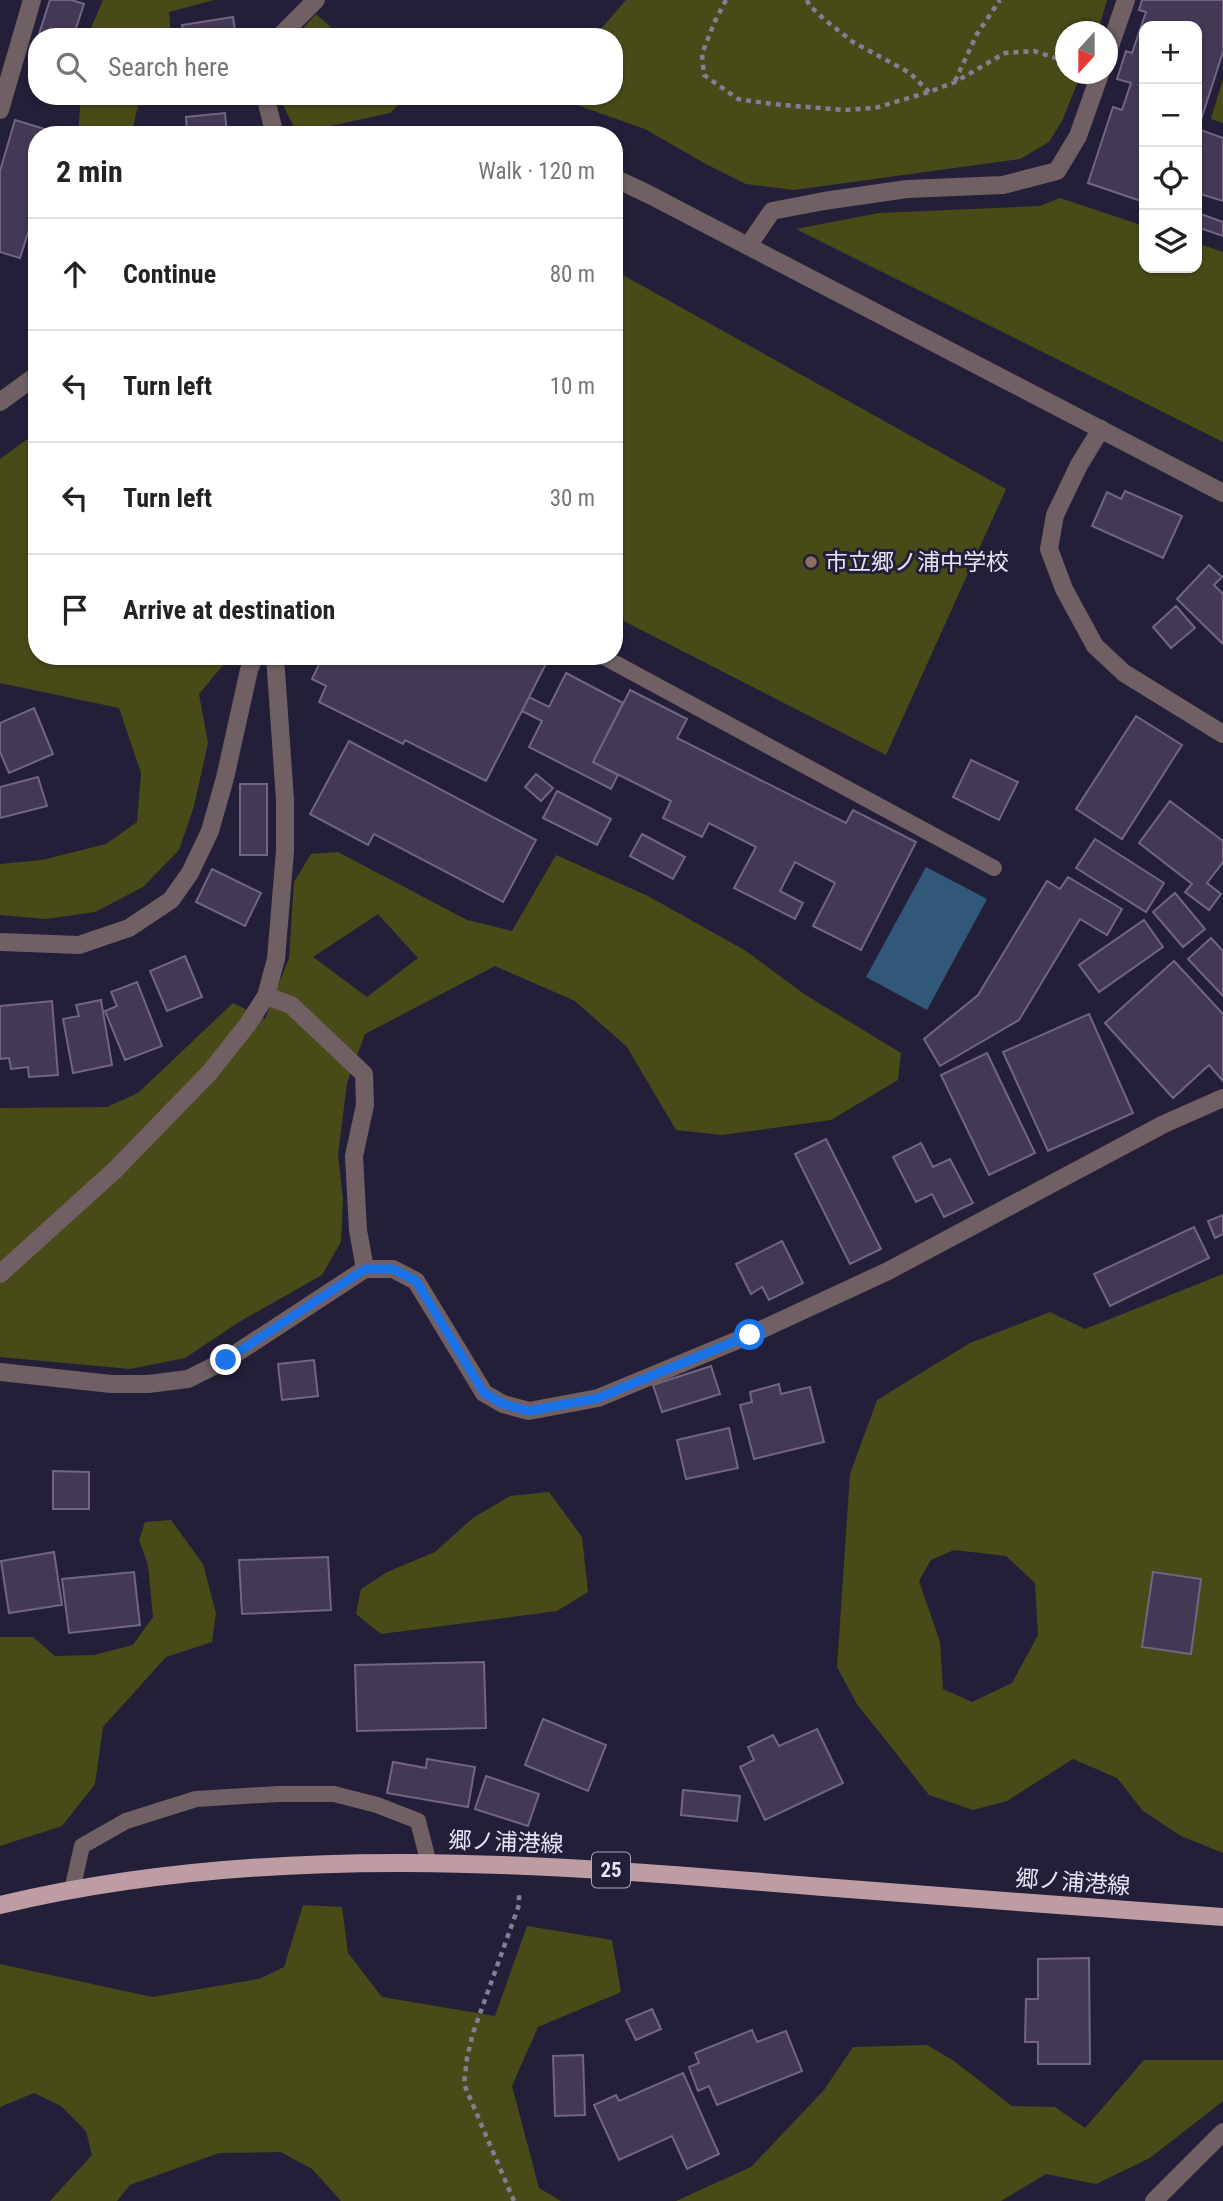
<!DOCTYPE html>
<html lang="en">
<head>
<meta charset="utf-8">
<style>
  body { margin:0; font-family:"Roboto Condensed","Noto Sans JP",sans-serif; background:#f6f6f6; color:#222 }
  .controls { position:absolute; right:21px; top:21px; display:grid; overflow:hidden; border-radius:14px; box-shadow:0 2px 5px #0004 }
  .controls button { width:63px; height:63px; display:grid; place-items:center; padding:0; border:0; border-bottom:2px solid #e0e0e0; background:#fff; color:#222; font:35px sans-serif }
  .compass { position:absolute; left:1055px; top:21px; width:63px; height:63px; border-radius:50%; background:#fff; box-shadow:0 2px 5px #0004; rotate:201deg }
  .stop { position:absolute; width:21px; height:21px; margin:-16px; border:5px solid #1a73e8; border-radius:50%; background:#fff }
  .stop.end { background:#1a73e8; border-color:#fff; box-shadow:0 2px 7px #0008 }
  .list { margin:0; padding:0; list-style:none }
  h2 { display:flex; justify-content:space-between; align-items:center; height:91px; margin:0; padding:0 28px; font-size:30px }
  h2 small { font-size:23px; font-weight:400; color:#767676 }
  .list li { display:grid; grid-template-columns:46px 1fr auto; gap:21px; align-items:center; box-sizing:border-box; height:112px; padding:0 28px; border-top:2px solid #e0e0e0 }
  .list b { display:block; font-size:26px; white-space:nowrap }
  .list em { font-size:23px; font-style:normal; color:#767676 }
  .icon { flex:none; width:38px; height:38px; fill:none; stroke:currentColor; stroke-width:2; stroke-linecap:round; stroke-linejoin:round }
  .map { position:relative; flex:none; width:1223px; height:2201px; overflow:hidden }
  .search { position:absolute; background:#fff; box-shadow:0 2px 5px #0004; left:28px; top:28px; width:595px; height:77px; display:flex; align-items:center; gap:18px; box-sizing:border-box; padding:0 24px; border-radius:28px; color:#767676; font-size:26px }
  .panel { position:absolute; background:#fff; box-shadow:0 2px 5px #0004; left:28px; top:126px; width:595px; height:539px; border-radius:28px }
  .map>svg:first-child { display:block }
  .green { fill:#484b18; fill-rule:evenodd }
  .water { fill:#315779 }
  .building { fill:#443955; stroke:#716583; stroke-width:2 }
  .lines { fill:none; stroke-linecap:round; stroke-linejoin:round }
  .path { stroke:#827f94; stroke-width:4.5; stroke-dasharray:5 5; stroke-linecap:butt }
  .service { stroke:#706063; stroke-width:16 }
  .minor { stroke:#706063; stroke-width:18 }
  .tertiary { stroke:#706063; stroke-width:18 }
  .primary { stroke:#be9ca3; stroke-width:18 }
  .route { stroke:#1a73e8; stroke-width:9 }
  .education-dot { fill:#8d6e63; stroke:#241f38; stroke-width:2.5 }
  .labels { text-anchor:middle; stroke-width:6; stroke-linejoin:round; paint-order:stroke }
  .shield { fill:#241f38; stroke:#aca9bc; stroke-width:2 }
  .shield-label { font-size:21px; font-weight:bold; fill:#e6e4f5 }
  .poi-label { font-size:23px; fill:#e6e4f5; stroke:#241f38; text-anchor:start }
  .street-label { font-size:23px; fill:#e6e4f5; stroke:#241f38 }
</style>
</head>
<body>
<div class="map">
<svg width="1223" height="2201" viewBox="0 0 1223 2201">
  <rect width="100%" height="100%" fill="#241f38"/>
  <path class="green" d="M103,0H214L169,12L171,37H87Z
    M626,0H1107L1098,31L1066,32V74H1081L1062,121L1049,142L1020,159L794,190L746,184L704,163L645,129L551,96H614V37H594Z
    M316,14L342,37H295Z
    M1223,79V123L1211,119Z
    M81,96H175L176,100L140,98L131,135H78Z
    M282,96H408L390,113L297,133L283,105Z
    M1060,198L1144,226V268H1197V243L1223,252V442L796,229L879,213L1040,206Z
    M614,270L1006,489L886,755L614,616Z
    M37,432V656H229V658L199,694L208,743L194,806L179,850L143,887L95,912L46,919L0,915V864L42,860L106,844L137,822L141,773L119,708L0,683V459Z
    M338,852L467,920L512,931L556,855L648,896L746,951L804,994L901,1053L898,1080L831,1120L722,1135L676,1130L627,1047L575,1001L495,966L365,1034L347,1083L338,1155L343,1199L341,1242L322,1275L239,1322L185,1358L130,1369L0,1357V1108L107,1107L138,1093L233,1003L265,1019L289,958L294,882L311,854ZM378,914L418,958L367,997L313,957Z
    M1223,1274V1853L1181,1836L1143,1811L1117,1778L1073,1759L1007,1801L973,1810L929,1795L857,1704L837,1667L850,1474L877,1400L970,1343L1050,1312L1085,1329ZM954,1550L1006,1556L1035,1583L1038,1635L1012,1683L972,1702L943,1689L940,1642L919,1581L931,1560Z
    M549,1492L582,1537L588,1592L557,1611L381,1634L356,1614L361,1589L387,1572L435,1552L473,1518L510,1496Z
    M171,1520L203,1564L216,1613L212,1642L166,1657L103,1727L95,1784L62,1826L0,1846V1637H33L55,1656L94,1655L133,1645L153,1617L148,1565L139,1540L145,1522Z
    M303,1905L342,1907L348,1953L382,1997L495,2016L527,1926L612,1940L621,1992L538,2027L512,2086L539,2188L561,2201H341L312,2169L281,2152L219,2153L130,2185L117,2201H50L92,2155L86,2131L61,2106L34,2093L0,2107V1964L152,1997L259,1979L284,1967Z
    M927,2045L954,2061L1012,2106L1055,2107L1085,2128L1144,2060H1223V2101L1150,2158L1096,2184L1046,2174L1001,2201H676L751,2167L824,2090L853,2047Z"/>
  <path class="water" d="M926,867L987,899L927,1010L866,977Z"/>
  <path class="building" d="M50,0H72L84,4L73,37H38Z
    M1142,0H1223V52L1198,129L1223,138V201L1197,193V26H1144V202L1088,183L1113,107L1122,110L1131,83L1117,79L1126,51L1132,53L1146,12L1139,10Z
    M233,17L236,37H184L182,25Z
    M225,113L227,135H187L186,117Z
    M15,120L58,133L57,135H37V211H35L20,258L0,252V171Z
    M1198,213L1223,222V236L1197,227Z
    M1125,491L1182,516L1163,558L1092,526L1107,492L1121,499Z
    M1209,565L1222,577L1214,585L1223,594V644L1177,599Z
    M1176,606L1195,628L1171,648L1153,627Z
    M323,656H550L486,781L405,740L403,744L319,702L326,686L312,679Z
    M566,673L623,703L593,762L618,775L611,789L529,747L542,721L522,711L529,697L549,707Z
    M630,690L687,719L677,738L846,823L853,810L916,842L861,950L813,926L835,883L795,862L780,891L803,903L795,919L734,888L756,847L709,823L702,837L663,818L671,801L593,762Z
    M34,708L53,754L9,773L0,752V723Z
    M1136,716L1182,745L1122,839L1076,809Z
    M349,741L536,840L503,902L374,834L368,845L310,814Z
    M971,760L1018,782L999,820L953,797Z
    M536,774L553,788L541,801L525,787Z
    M38,777L47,806L0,818V787Z
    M240,784H267V855H240Z
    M557,791L611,819L597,845L543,818Z
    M1170,801L1223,841V862L1207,883L1221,894L1209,910L1185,892L1192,884L1139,843Z
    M642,834L685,857L673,879L630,856Z
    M1095,839L1164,883L1146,912L1076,868Z
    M212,869L261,893L245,926L196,902Z
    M1068,877L1122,909L1107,935L1080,919L1019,1020L940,1066L924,1039L978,995L1047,881L1060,889Z
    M1175,893L1205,929L1183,947L1153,912Z
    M1144,920L1163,947L1099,992L1079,965Z
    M1211,938L1223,951V996L1188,959Z
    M185,956L202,997L167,1011L150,971Z
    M1174,961L1223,1014V1081L1209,1065L1173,1098L1105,1023Z
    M137,982L162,1046L125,1060L105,1011L117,1006L111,992Z
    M101,1000L112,1065L73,1073L63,1019L79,1016L76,1005Z
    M52,1001L58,1075L29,1077L28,1067L11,1069L9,1058L0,1059V1006Z
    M1089,1014L1133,1113L1048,1151L1003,1052Z
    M987,1053L1035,1153L989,1175L941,1075Z
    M826,1139L881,1249L850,1264L795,1154Z
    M921,1143L933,1167L950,1159L973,1203L944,1217L932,1194L916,1202L893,1157Z
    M1223,1215V1234L1215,1238L1208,1221Z
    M1194,1227L1209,1258L1110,1306L1094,1274Z
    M782,1241L803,1283L769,1300L762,1287L751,1294L736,1264Z
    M314,1360L318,1396L282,1400L278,1364Z
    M711,1366L720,1394L662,1412L653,1385Z
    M779,1384L781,1394L810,1387L824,1442L754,1459L740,1405L752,1402L750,1392Z
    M729,1428L738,1468L686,1479L677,1440Z
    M53,1471L89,1472V1509H53Z
    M54,1552L62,1605L9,1613L1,1561Z
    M328,1557L331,1610L242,1614L239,1560Z
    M134,1572L140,1625L69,1633L62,1579Z
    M1153,1572L1201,1579L1191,1654L1142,1647Z
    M484,1662L486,1728L357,1731L355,1665Z
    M543,1719L606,1745L588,1791L525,1765Z
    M817,1729L843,1783L765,1820L740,1767L754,1760L748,1747L773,1735L779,1746Z
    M427,1759L475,1767L468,1807L387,1793L393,1762L426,1768Z
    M486,1776L539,1794L528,1826L475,1809Z
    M683,1790L740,1796L737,1821L681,1815Z
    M1089,1958L1090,2064H1038V2042H1025L1026,1999H1038V1959Z
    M652,2009L661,2029L636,2040L626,2020Z
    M752,2030L757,2042L786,2031L802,2071L717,2105L709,2086L698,2091L689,2067L699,2063L695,2053Z
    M583,2055L585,2115L555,2116L553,2056Z
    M683,2073L719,2154L687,2169L672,2136L619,2160L594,2105L616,2095L619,2101Z"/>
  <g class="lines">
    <path class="path" d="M726,0L714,23L702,54L704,75L738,99L772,104L844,110L875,108L929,92L955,82L1005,53L1034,51L1059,59L1066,66
      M807,0L809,5L825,20L853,42L910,73L929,92
      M955,81L977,34L1000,0
      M514,2201L464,2084L467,2058L473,2033L519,1905V1892"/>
    <path class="service" d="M602,656L994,868
      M72,1890L82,1846L126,1821L196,1799L278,1794H334L377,1805L418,1821L429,1864"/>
    <path class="minor" d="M279,37L316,0
      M1108,52L1126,0
      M265,96L275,135
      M748,246L772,211L824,201L907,189L1003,185L1057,171L1078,136L1100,74
      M1101,429L1079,465L1055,515L1049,549L1064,589L1095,646L1124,673L1223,734
      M0,942L79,945L129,928L171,900L190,873L210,831L225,778L249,670L255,656
      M266,996L291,1005L364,1074L365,1105L354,1156L358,1230L365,1269
      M0,1274L115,1170L210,1072L248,1024L266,996L276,959L285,851V800L275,656
      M0,1372L111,1384H148L188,1379L226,1360L365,1269H393L416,1281L484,1393L503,1404L529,1411L598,1398L750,1335L888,1271L1164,1124L1223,1098"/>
    <path class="tertiary" d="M0,110L32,0
      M614,178L648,194L1223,493
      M0,402L37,375
      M1154,2201L1223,2132"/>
    <path class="primary" d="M0,1905C271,1840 549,1864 823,1887C956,1898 1090,1907 1223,1917"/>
  </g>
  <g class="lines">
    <path class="route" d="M226,1360L365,1269H393L416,1281L484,1393L503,1404L529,1411L598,1398L750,1335"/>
  </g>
  <circle class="education-dot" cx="811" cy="562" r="7"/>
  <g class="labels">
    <rect class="shield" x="592" y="1852.5" width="38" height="35" rx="5"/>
    <g class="shield-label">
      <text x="611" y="1877">25</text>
    </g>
    <g class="poi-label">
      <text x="825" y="570">市立郷ノ浦中学校</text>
    </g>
    <g class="street-label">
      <text transform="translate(506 1842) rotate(2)" y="8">郷ノ浦港線</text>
      <text transform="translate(1073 1882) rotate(4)" y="8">郷ノ浦港線</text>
    </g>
  </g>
</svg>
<div class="controls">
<button>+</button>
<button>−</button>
<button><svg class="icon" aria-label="locate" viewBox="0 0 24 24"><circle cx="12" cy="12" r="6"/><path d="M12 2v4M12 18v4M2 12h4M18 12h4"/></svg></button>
<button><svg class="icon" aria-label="layers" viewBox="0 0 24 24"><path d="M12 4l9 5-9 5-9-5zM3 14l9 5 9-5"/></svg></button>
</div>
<svg class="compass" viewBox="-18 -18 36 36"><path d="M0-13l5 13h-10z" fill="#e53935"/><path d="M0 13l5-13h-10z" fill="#767676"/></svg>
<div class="stop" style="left:750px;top:1335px"></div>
<div class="stop end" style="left:226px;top:1360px"></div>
<div class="search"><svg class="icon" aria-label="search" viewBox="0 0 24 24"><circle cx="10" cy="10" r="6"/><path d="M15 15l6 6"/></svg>Search here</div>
<section class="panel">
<h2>2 min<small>Walk · 120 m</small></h2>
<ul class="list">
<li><svg class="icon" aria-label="ahead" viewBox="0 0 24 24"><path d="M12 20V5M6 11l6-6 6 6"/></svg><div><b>Continue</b></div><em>80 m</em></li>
<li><svg class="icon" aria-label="left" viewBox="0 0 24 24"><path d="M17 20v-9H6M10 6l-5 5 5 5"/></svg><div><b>Turn left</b></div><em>10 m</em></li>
<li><svg class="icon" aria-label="left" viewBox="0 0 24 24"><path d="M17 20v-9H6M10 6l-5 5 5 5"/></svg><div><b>Turn left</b></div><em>30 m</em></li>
<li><svg class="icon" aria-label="arrive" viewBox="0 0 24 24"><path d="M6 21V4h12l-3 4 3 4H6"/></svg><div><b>Arrive at destination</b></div></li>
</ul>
</section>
</div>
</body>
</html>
